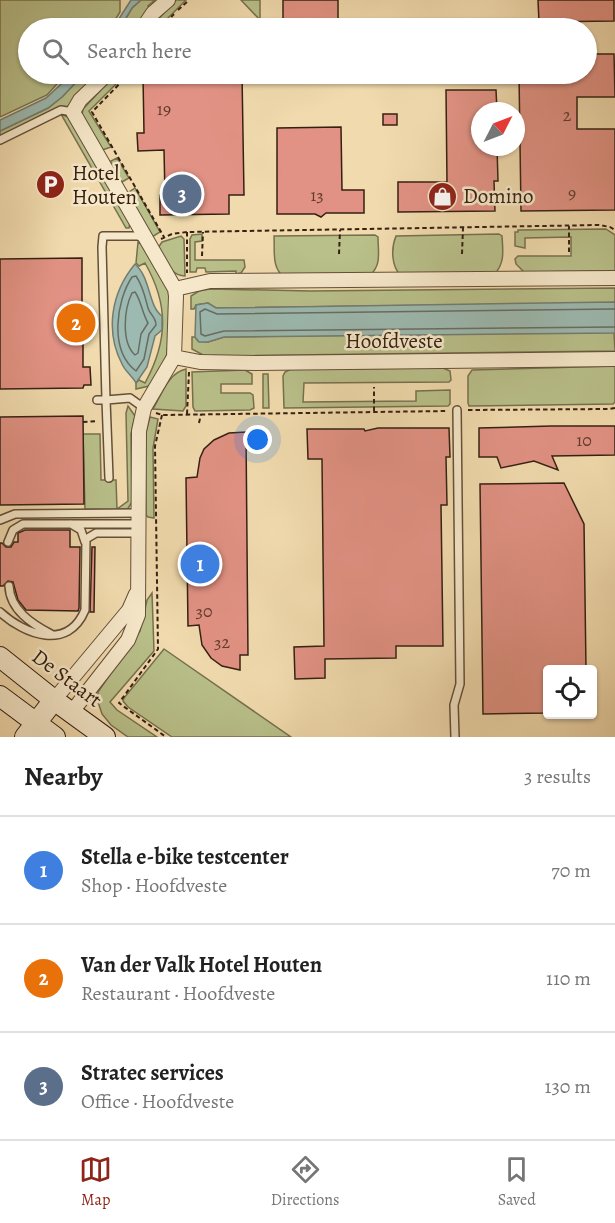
<!DOCTYPE html>
<html lang="en">
<head>
<meta charset="utf-8">
<style>
  body { margin:0; font-family:Alegreya,serif; background:#f6f6f6; color:#222 }
  .controls { position:absolute; right:18px; bottom:18px; display:grid; overflow:hidden; border-radius:6px; box-shadow:0 2px 4px #0004 }
  .controls button { width:54px; height:54px; display:grid; place-items:center; padding:0; border:0; border-bottom:2px solid #e0e0e0; background:#fff; color:#222; font:30px sans-serif }
  .compass { position:absolute; left:471px; top:102px; width:54px; height:54px; border-radius:50%; background:#fff; box-shadow:0 2px 4px #0004; rotate:48deg }
  .you { position:absolute; left:258px; top:440px; width:21px; height:21px; margin:-15px; border:4px solid #fff; border-radius:50%; background:#1a73e8; box-shadow:0 0 0 9px #1a73e833 }
  .badge { display:grid; place-items:center; width:39px; height:39px; border-radius:50%; background:#8f2418; color:#fff; font-size:20px; font-weight:700 }
  .pin { position:absolute; translate:-50% -50%; border:3px solid #fff; box-shadow:0 2px 6px #0006 }
  .list { margin:0; padding:0; list-style:none }
  h2 { display:flex; justify-content:space-between; align-items:center; height:78px; margin:0; padding:0 24px; font-size:26px }
  h2 small { font-size:20px; font-weight:400; color:#767676 }
  .list li { display:grid; grid-template-columns:39px 1fr auto; gap:18px; align-items:center; box-sizing:border-box; height:108px; padding:0 24px; border-top:2px solid #e0e0e0 }
  .list b { display:block; font-size:22px; white-space:nowrap }
  .list p { margin:0; font-size:20px; white-space:nowrap; color:#767676 }
  .list em { font-size:20px; font-style:normal; color:#767676 }
  .icon { flex:none; width:33px; height:33px; fill:none; stroke:currentColor; stroke-width:2; stroke-linecap:round; stroke-linejoin:round }
  .map { position:relative; flex:none; width:615px; height:737px; overflow:hidden }
  .search { position:absolute; background:#fff; box-shadow:0 2px 4px #0004; left:18px; right:18px; top:18px; height:66px; display:flex; align-items:center; gap:15px; box-sizing:border-box; padding:0 21px; border-radius:33px; color:#767676; font-size:22px }
  .sheet { height:402px; background:#fff }
  nav { display:flex; justify-content:space-around; align-items:center; box-sizing:border-box; height:84px; border-top:2px solid #e0e0e0; background:#fff; font-size:16px; color:#767676 }
  nav a { display:grid; justify-items:center; gap:3px }
  nav .on { color:#8f2418 }
  .map>svg:first-child { display:block }
  .green { fill:#b9c08a; stroke:#77704e; stroke-width:1.5 }
  .water { fill:#9cbab1; stroke:#737c71; stroke-width:1.5 }
  .lines { fill:none; stroke-linecap:round; stroke-linejoin:round }
  .shore { stroke:#686d62; stroke-width:1.5 }
  .building { fill:#e29284; stroke:#352012; stroke-width:1.5 }
  .service-casing { stroke:#644f39; stroke-width:10 }
  .minor-casing { stroke:#644f39; stroke-width:16 }
  .secondary-casing { stroke:#352012; stroke-width:22 }
  .path { stroke:#352012; stroke-width:2; stroke-dasharray:4.5 3; stroke-linecap:butt }
  .service { stroke:#f6e8ca; stroke-width:7 }
  .minor { stroke:#f6e8ca; stroke-width:14 }
  .secondary { stroke:#f6e8ca; stroke-width:20 }
  .labels { text-anchor:middle; stroke-width:5; stroke-linejoin:round; paint-order:stroke }
  .number-label { font-size:18px; fill:#603c2e }
  .poi-label { font-size:21px; fill:#352012; stroke:#f6e8ca; text-anchor:start }
  .street-label { font-size:21px; fill:#352012; stroke:#f6e8ca }
</style>
</head>
<body>
<div class="map">
<svg width="615" height="737" viewBox="0 0 615 737">
  <rect width="100%" height="100%" fill="#f1dbae"/>
  <filter id="stains"><feTurbulence type="fractalNoise" baseFrequency=".00333" numOctaves="4"/><feColorMatrix values="0 0 0 0 .2 0 0 0 0 .09 0 0 0 0 .02 0 0 0 .5 -.17"/></filter>
  <radialGradient id="worn" r=".72"><stop offset=".6" stop-color="#630" stop-opacity="0"/><stop offset="1" stop-color="#630" stop-opacity=".3"/></radialGradient>
  <path class="green" d="M0,0H120V12L110,28H28V74H66L47,95L0,117Z
    M141,0H155L148,6L150,9L136,28H120L132,8Z
    M176,0H186L158,28H150Z
    M241,0H260V20Z
    M84,74H99L67,107L0,137V131L48,108L62,97Z
    M116,74H126L89,111L111,147L102,150L82,116L83,109Z
    M61,114L68,117L130,223L129,228H126Z
    M117,158L129,178L122,182L110,166L111,161Z
    M135,188L160,232L152,237L128,196L129,192Z
    M606,229L615,235V271L524,272L516,264L515,259L518,256H571V237L525,238V248L515,246V232H518V230Z
    M202,234V241L195,242V260H244L245,267L241,273L236,274V271L206,272L205,268H197L196,272H190V239L192,235Z
    M499,234L502,236C503,252 505,263 494,275L401,276C391,266 391,248 396,236Z
    M375,235L378,237C378,252 382,266 369,276L285,278C271,268 275,251 274,236Z
    M181,236L184,239L185,276C170,276 165,259 158,248L162,242Z
    M138,242L144,246L169,288C170,295 169,350 166,357C162,367 155,377 149,386L136,389V383L139,380L145,383C168,341 169,305 145,263L139,266L136,263Z
    M615,288V302L613,303L216,308L208,303L196,305L194,309H191V296L199,291L210,289L311,291Z
    M614,332L615,351L209,356L203,355L192,349V337H195L198,341L208,342L224,337Z
    M615,366V402L613,404L469,406L468,403V376L472,370Z
    M443,368L450,371L451,380L449,382L304,383L303,402L416,401V391L450,390V404L448,406L284,408L283,376L285,372L291,369Z
    M186,369V406L183,411L153,409C162,394 168,373 186,369Z
    M245,370L252,374V384H221V393H250L253,395L254,408L250,410L195,411L193,407L192,372Z
    M268,374L269,408H263V374Z
    M128,406L135,416L131,434L132,502L127,510L85,509L83,434H100L101,480H116L117,509L128,501L126,413Z
    M150,417L158,419L153,448L154,518L148,517L146,515L145,436Z
    M152,593L154,651L110,702L117,710L157,737H128L111,725L102,714L98,702V692L140,631L147,600Z
    M164,649L291,737H172L128,707L123,701L124,698Z"/>
  <path class="water" d="M131,0H141L132,8L120,28H113Z
    M72,74H84L62,97L48,108L0,131V120L46,98Z
    M135,264C151,278 148,306 162,316V330L155,336L147,367L136,383C132,376 125,371 122,364C105,331 111,293 135,264Z
    M615,302V333L224,337L208,342H199L195,337L196,305L208,303L216,308Z"/>
  <g class="lines">
    <path class="shore" d="M136,276C143,286 145,297 148,308C150,315 156,317 156,325L149,334L144,359L136,371C109,351 116,301 132,277Z
      M135,292C141,300 142,313 148,323L141,334L138,353L135,355C121,342 124,309 132,293Z
      M615,309L217,314L205,309L200,312L201,334L205,336L224,331L615,327"/>
  </g>
  <path class="building" d="M283,0H338V28H283Z
    M538,0H614V21L539,22Z
    M586,54H614L615,97H577V129H615V210L521,211L519,74H586Z
    M184,74H242L244,195H229V214L160,215V195H165L164,150L138,151L137,133H144L143,77H184Z
    M446,90H496L497,111H480V147H497L498,181H494L495,211L398,212V182H447Z
    M383,114H397V125H383Z
    M341,127L342,190H364V213H326L321,217L315,214H277V128Z
    M82,258V312H87V319L89,323L87,334H83V367H90L91,385H84L83,388L0,389V259Z
    M83,416L84,504L0,505V417Z
    M551,426H615V455L552,456L558,470L534,461L501,468L497,457H479V428Z
    M378,428H449L450,457H446L447,505H441L443,646H396V658L325,659V678L295,679L294,647L324,646L322,459H308L307,429H364L365,431Z
    M246,432L248,655H240V670L222,666L211,658L202,645L199,625L188,626L186,478L197,477L200,458L204,449L214,440L229,433Z
    M564,483L584,524L586,669H548V713L483,714L480,484Z
    M25,530H70V547H80L79,608L78,611L26,610L18,600L13,582L8,581L3,586H0V543H2L6,547H11L14,542H18V533Z
    M92,547H95L94,612H90Z"/>
  <g class="lines">
    <defs>
      <path id="service" d="M0,140L61,110L73,112
        M97,400H106L109,478
        M144,408L130,398L106,400L102,247L103,236H138L145,239
        M0,520L15,514L138,513
        M71,524L81,530L85,542
        M8,542L13,530L23,524H138
        M9,586C10,610 32,624 51,634
        M0,612C25,635 68,651 85,610L86,539L96,533H138
        M455,737L454,705L460,684L457,410"/>
      <path id="minor" d="M143,28L153,13L168,0
        M107,74L80,100L73,112L175,289
        M174,357L200,362L256,363L615,359
        M54,700L129,610L136,594
        M71,713L128,640L138,615L139,431L144,408L174,357L176,296L175,289L210,281L615,278"/>
      <path id="secondary" d="M0,657L54,700L105,737
        M0,696L55,737
        M25,737L54,700"/>
    </defs>
    <use href="#service" class="service-casing"/>
    <use href="#minor" class="minor-casing"/>
    <use href="#secondary" class="secondary-casing"/>
    <path class="path" d="M178,10L189,0
      M161,28L174,14
      M129,74L92,112L164,237
      M187,232V273
      M161,239L172,234L187,232L599,225L610,227L615,230
      M569,252V226
      M339,254L340,230
      M462,254L463,228
      M202,256L203,232
      M468,410L608,409L615,408
      M374,411V387
      M156,413L162,415L447,411
      M187,414L189,372
      M162,415L155,446L158,649L119,703L166,737
      M83,422L97,421
      M199,423L201,414"/>
    <use href="#service" class="service"/>
    <use href="#minor" class="minor"/>
    <use href="#secondary" class="secondary"/>
  </g>
  <defs>
    <symbol id="parking-disc" viewBox="-11 -11 22 22"><circle r="9.5" fill="#8f2418" stroke="#f6e8ca"/><path d="M-3.5-5.5H1a3.5 3.5 0 0 1 0 7H-1V5.5H-3.5ZM-1-3.4V-.6H.8a1.4 1.4 0 0 0 0-2.8Z" fill="#fff"/></symbol>
    <symbol id="shop-disc" viewBox="-11 -11 22 22"><circle r="9.5" fill="#8f2418" stroke="#f6e8ca"/><path d="M-5-2.5h2.3a2.7 3.5 0 0 1 5.4 0H5L5.5 6h-11ZM-1.5-2.5h3a1.5 2.3 0 0 0-3 0Z" fill="#fff"/></symbol>
  </defs>
  <g fill-rule="evenodd">
    <use href="#parking-disc" x="34" y="168" width="33" height="33"/>
    <use href="#shop-disc" x="426" y="180" width="33" height="33"/>
  </g>
  <g class="labels">
    <g class="number-label">
      <text x="164" y="115">19</text>
      <text x="567" y="121">2</text>
      <text x="572" y="199">9</text>
      <text x="317" y="201">13</text>
      <text x="584" y="446">10</text>
      <text x="204" y="617">30</text>
      <text x="222" y="648">32</text>
    </g>
    <g class="poi-label">
      <text x="72" y="180">Hotel<tspan x="72" dy="24">Houten</tspan></text>
      <text x="463" y="203">Domino</text>
    </g>
    <g class="street-label">
      <text x="394" y="348">Hoofdveste</text>
      <text transform="translate(67 678) rotate(37)" y="7">De Staart</text>
    </g>
  </g>
  <rect width="100%" height="100%" filter="url(#stains)"/>
  <rect width="100%" height="100%" fill="url(#worn)"/>
</svg>
<div class="controls">
<button><svg class="icon" aria-label="locate" viewBox="0 0 24 24"><circle cx="12" cy="12" r="6"/><path d="M12 2v4M12 18v4M2 12h4M18 12h4"/></svg></button>
</div>
<svg class="compass" viewBox="-18 -18 36 36"><path d="M0-13l5 13h-10z" fill="#e53935"/><path d="M0 13l5-13h-10z" fill="#767676"/></svg>
<div class="you"></div>
<div class="pin badge" style="left:200px;top:564px;background:#3f7fe0">1</div>
<div class="pin badge" style="left:76px;top:323px;background:#e8710a">2</div>
<div class="pin badge" style="left:182px;top:194px;background:#5c6f8a">3</div>
<div class="search"><svg class="icon" aria-label="search" viewBox="0 0 24 24"><circle cx="10" cy="10" r="6"/><path d="M15 15l6 6"/></svg>Search here</div>
</div>
<section class="sheet">
<h2>Nearby<small>3 results</small></h2>
<ul class="list">
<li><span class="badge" style="background:#3f7fe0">1</span><div><b>Stella e-bike testcenter</b><p>Shop · Hoofdveste</p></div><em>70 m</em></li>
<li><span class="badge" style="background:#e8710a">2</span><div><b>Van der Valk Hotel Houten</b><p>Restaurant · Hoofdveste</p></div><em>110 m</em></li>
<li><span class="badge" style="background:#5c6f8a">3</span><div><b>Stratec services</b><p>Office · Hoofdveste</p></div><em>130 m</em></li>
</ul>
</section>
<nav>
<a class="on"><svg class="icon" aria-label="map" viewBox="0 0 24 24"><path d="M3 6l6-2 6 2 6-2v14l-6 2-6-2-6 2zM9 4v14M15 6v14"/></svg>Map</a>
<a><svg class="icon" aria-label="directions" viewBox="0 0 24 24"><path d="M12 3l9 9-9 9-9-9zM9 14v-3h6M13 9l2 2-2 2"/></svg>Directions</a>
<a><svg class="icon" aria-label="saved" viewBox="0 0 24 24"><path d="M7 4h10v16l-5-4-5 4z"/></svg>Saved</a>
</nav>
</body>
</html>
